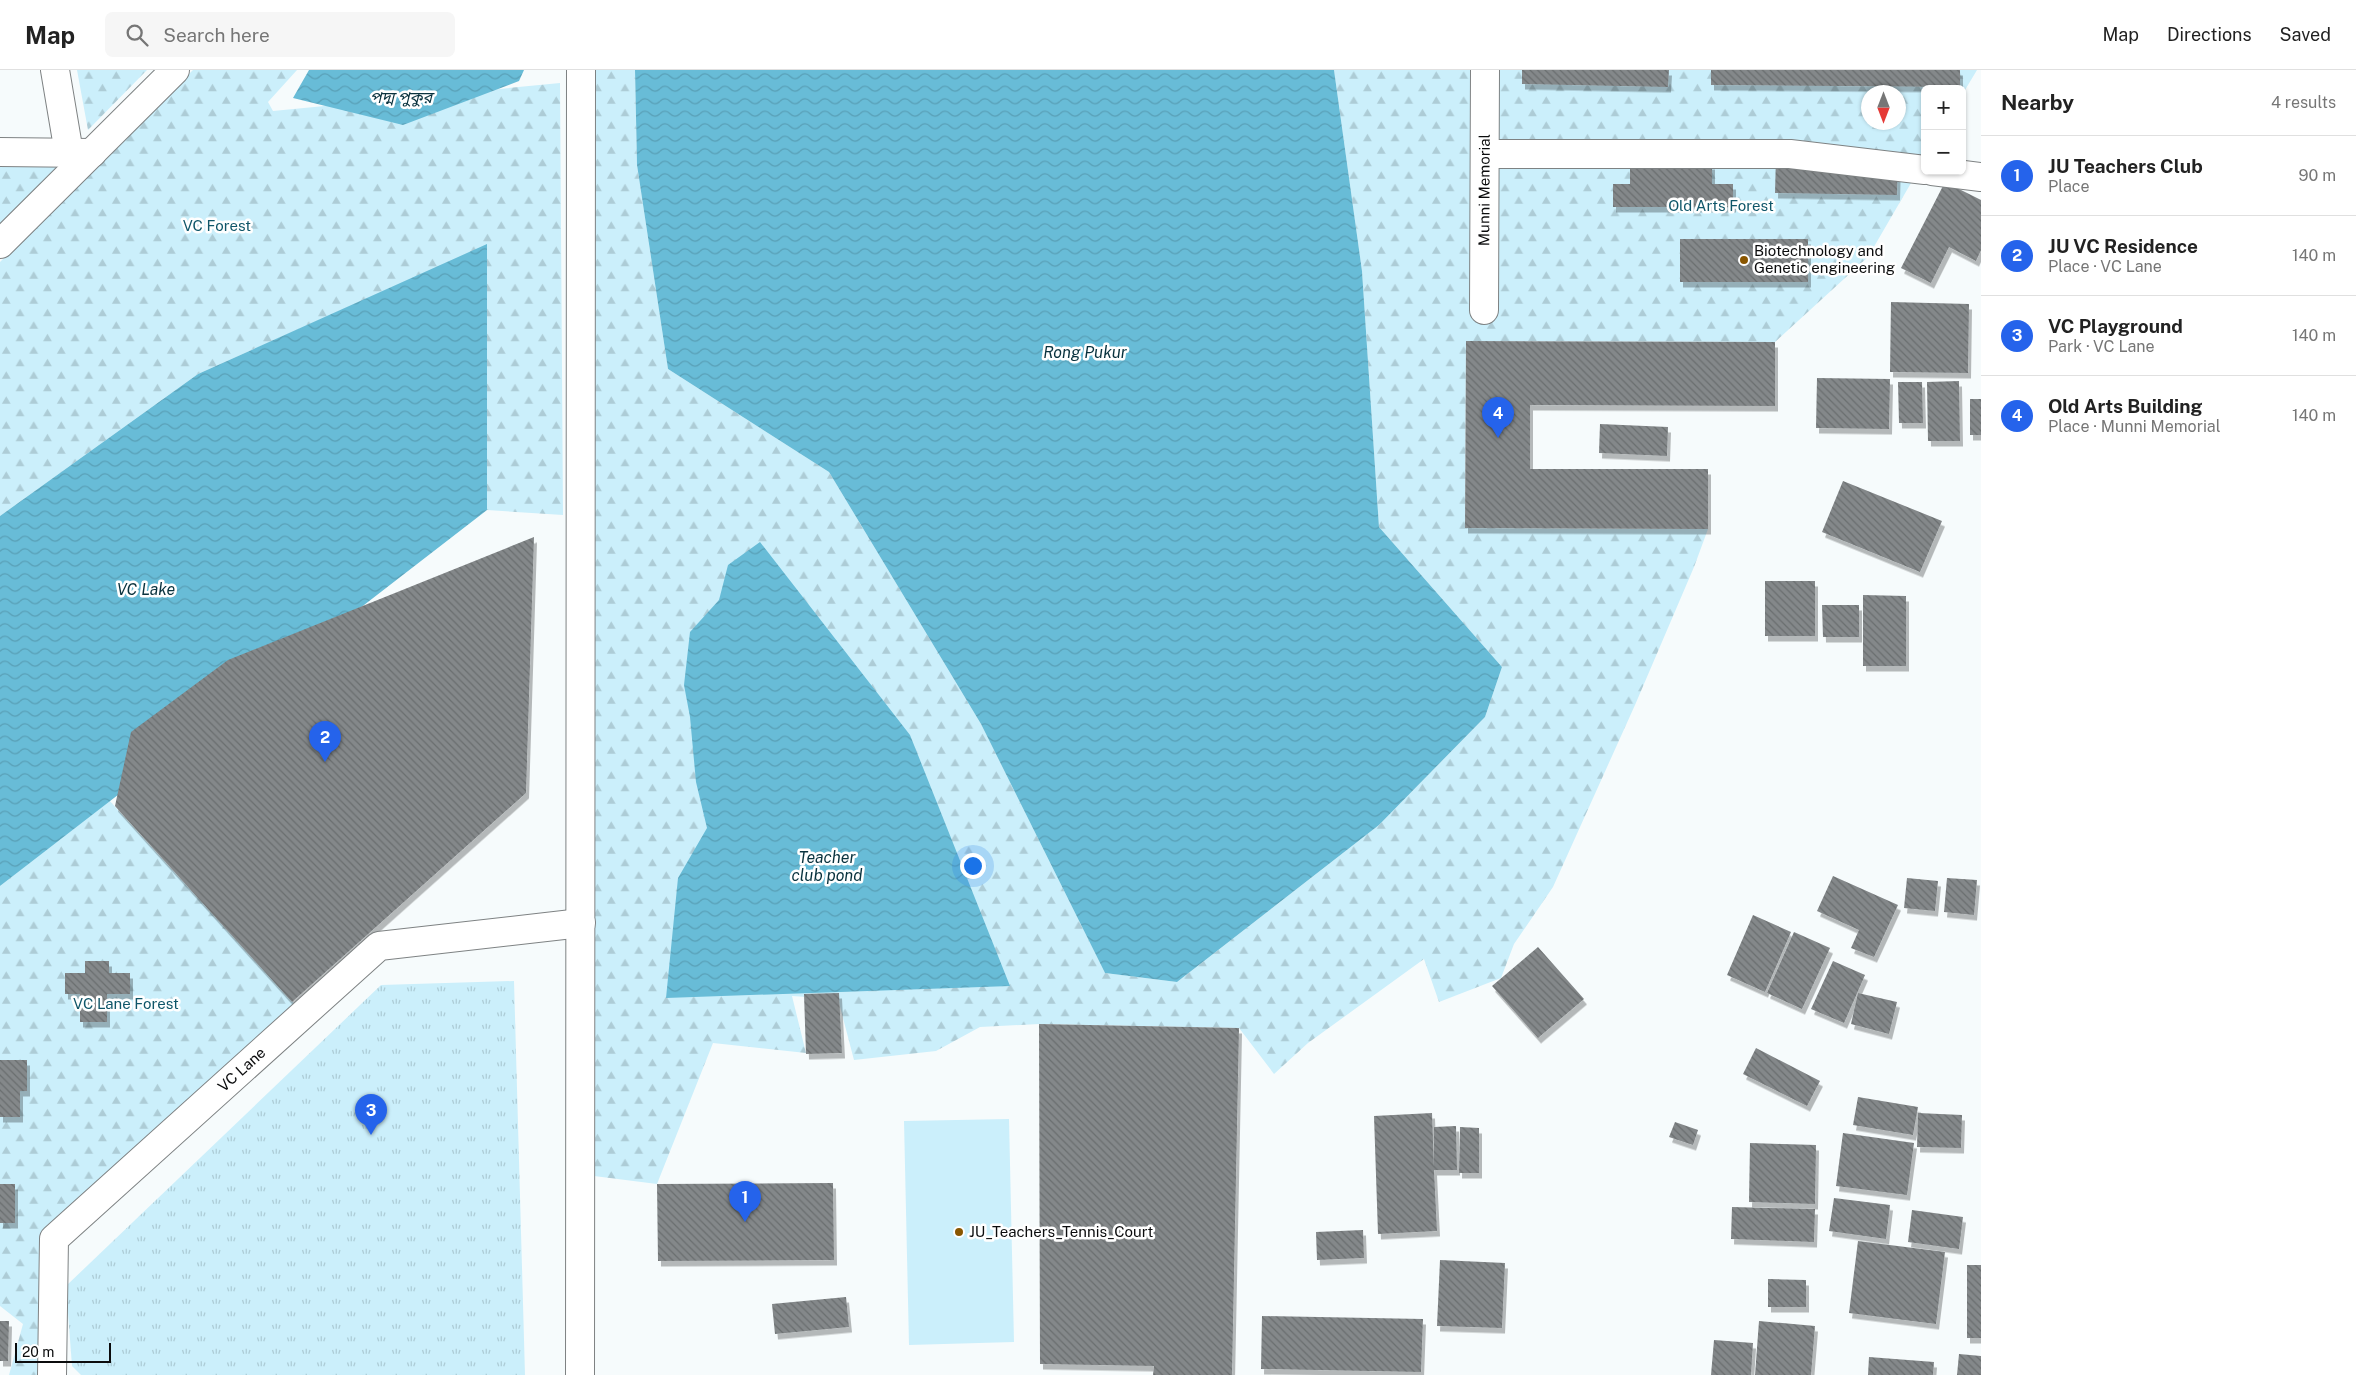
<!DOCTYPE html>
<html lang="en">
<head>
<meta charset="utf-8">
<style>
  body { margin:0; font-family:"Public Sans","Noto Sans Bengali",sans-serif; background:#f6f6f6; color:#222 }
  .controls { position:absolute; right:15px; top:15px; display:grid; overflow:hidden; border-radius:8px; box-shadow:0 1px 4px #0004 }
  .controls button { width:45px; height:45px; display:grid; place-items:center; padding:0; border:0; border-bottom:1px solid #e0e0e0; background:#fff; color:#222; font:25px sans-serif }
  .compass { position:absolute; left:1861px; top:15px; width:45px; height:45px; border-radius:50%; background:#fff; box-shadow:0 1px 4px #0004; rotate:180deg }
  .scale { position:absolute; left:15px; bottom:12px; width:96px; box-sizing:border-box; padding-left:5px; border:2px solid #0b0c0d; border-top:0; font-size:14px; line-height:18px; white-space:nowrap; color:#0b0c0d; -webkit-text-stroke:4px #fff; paint-order:stroke }
  .you { position:absolute; left:972px; top:795px; width:18px; height:18px; margin:-12px; border:4px solid #fff; border-radius:50%; background:#1a73e8; box-shadow:0 0 0 8px #1a73e833 }
  .badge { display:grid; place-items:center; width:32px; height:32px; border-radius:50%; background:#2563eb; color:#fff; font-size:16px; font-weight:700 }
  .pin { position:absolute; translate:-50% -41px; filter:drop-shadow(0 1px 2px #0008) }
  .pin::after { content:''; position:absolute; top:26px; width:18px; height:15px; background:inherit; clip-path:polygon(0 0,100% 0,50% 100%) }
  .list { margin:0; padding:0; list-style:none }
  h2 { display:flex; justify-content:space-between; align-items:center; height:65px; margin:0; padding:0 20px; font-size:21px }
  h2 small { font-size:16px; font-weight:400; color:#767676 }
  .list li { display:grid; grid-template-columns:32px 1fr auto; gap:15px; align-items:center; box-sizing:border-box; height:80px; padding:0 20px; border-top:1px solid #e0e0e0 }
  .list b { display:block; font-size:19px; white-space:nowrap }
  .list p { margin:0; font-size:16px; white-space:nowrap; color:#767676 }
  .list em { font-size:16px; font-style:normal; color:#767676 }
  .icon { flex:none; width:28px; height:28px; fill:none; stroke:currentColor; stroke-width:2; stroke-linecap:round; stroke-linejoin:round }
  .map { position:relative; flex:none; width:1981px; height:1305px; overflow:hidden }
  header { display:flex; align-items:center; gap:30px; box-sizing:border-box; height:70px; padding:0 25px; background:#fff; border-bottom:1px solid #e0e0e0 }
  header strong { font-size:24px }
  nav { display:flex; gap:28px; margin-inline-start:auto; font-size:18px }
  .search { width:350px; height:45px; background:#f6f6f6; display:flex; align-items:center; gap:12px; box-sizing:border-box; padding:0 18px; border-radius:8px; color:#767676; font-size:19px }
  main { display:flex }
  aside { flex:1; background:#fff }
  .map>svg:first-child { display:block }
  .green { fill:#cbeffb }
  .forest { fill:url(#forest-firs); fill-rule:evenodd }
  .park { fill:url(#park-tufts) }
  .water { fill:url(#water-waves) }
  .building { fill:url(#building-back-hatch); filter:url(#shadow) }
  .lines { fill:none; stroke-linecap:round; stroke-linejoin:round }
  .minor-casing { stroke:#7e8283; stroke-width:30 }
  .tertiary-casing { stroke:#7e8283; stroke-width:30 }
  .minor { stroke:#fff; stroke-width:28 }
  .tertiary { stroke:#fff; stroke-width:28 }
  .poi-dot { fill:#895600; stroke:#fff; stroke-width:2 }
  .labels { text-anchor:middle; stroke-width:5; stroke-linejoin:round; paint-order:stroke }
  .street-label { font-size:15px; fill:#0b0c0d; stroke:#fff }
  .park-label { font-size:15px; fill:#0f5669; stroke:#fff }
  .poi-label { font-size:15px; fill:#0b0c0d; stroke:#fff; text-anchor:start }
  .water-label { font-size:16px; font-style:italic; fill:#09323e; stroke:#fff }
</style>
</head>
<body>
<header>
<strong>Map</strong>
<div class="search"><svg class="icon" aria-label="search" viewBox="0 0 24 24"><circle cx="10" cy="10" r="6"/><path d="M15 15l6 6"/></svg>Search here</div>
<nav><a>Map</a><a>Directions</a><a>Saved</a></nav>
</header>
<main>
<div class="map">
<svg width="1981" height="1305" viewBox="0 0 1981 1305">
  <defs>
    <pattern id="forest-firs" width="22" height="20" patternUnits="userSpaceOnUse" patternTransform="scale(1.25)"><rect width="22" height="20" fill="#cbeffb"/><path d="M5 1l3.5 6h-7zM16 11l3.5 6h-7z" fill="#adccd6"/></pattern>
    <pattern id="park-tufts" width="24" height="20" patternUnits="userSpaceOnUse" patternTransform="scale(1.25)"><rect width="24" height="20" fill="#cbeffb"/><path d="M3 7l-1-3M5 7V3M7 7l1-3M15 17l-1-3M17 17v-4M19 17l1-3" fill="none" stroke="#adccd6"/></pattern>
    <pattern id="water-waves" width="16" height="10" patternUnits="userSpaceOnUse" patternTransform="scale(1.25)"><rect width="16" height="10" fill="#68bcd7"/><path d="M0 5q4-4 8 0t8 0" fill="none" stroke="#59a0b7"/></pattern>
    <pattern id="building-back-hatch" width="6" height="6" patternUnits="userSpaceOnUse" patternTransform="scale(1.25)"><rect width="6" height="6" fill="#84888a"/><path d="M-1 5l2 2M0 0l6 6M5-1l2 2" fill="none" stroke="#6a6e6f"/></pattern>
    <filter id="shadow"><feDropShadow dx="3" dy="5.5" stdDeviation="0" flood-color="#0004"/></filter>
  </defs>
  <rect width="100%" height="100%" fill="#f6fbfc"/>
  <path class="green" d="M1009,1049L1014,1272L909,1275L904,1051Z"/>
  <path class="forest" d="M77,0H147L88,60Z
    M193,0H297L268,32L273,41L560,13L563,445L487,440V175L198,304L0,446V192Z
    M585,0H635L637,95L668,299L829,402L981,654L1105,903L1177,912L1379,755L1485,647L1502,597L1379,457L1362,201L1334,0H1977L1962,25V19H1925V89L1868,187L1775,272L1466,271L1465,458L1708,459L1694,497L1635,635L1553,817L1514,874L1501,908L1439,932L1424,889L1308,973L1274,1004L1239,958L1039,954L980,957L936,981L854,990L838,929L792,926L806,983L713,973L657,1114L594,1106L581,853ZM1868,22H1898V52H1868Z
    M0,82L92,83L0,174Z
    M109,730L303,943L54,1169L52,1305H9L23,1254L0,1236V1153H15L0,1114V816Z"/>
  <path class="park" d="M514,911L525,1305H81L72,1296L66,1216L381,915Z"/>
  <path class="water" d="M309,0H524L519,11L403,55L293,28Z
    M635,0H1334L1362,201L1379,457L1502,597L1485,647L1379,755L1177,912L1105,903L981,654L829,402L668,299L637,95Z
    M487,174V440L0,816V446L198,304Z
    M760,472L910,665L1010,916L666,928L678,808L707,758L696,712L690,647L684,615L690,562L719,530L728,495Z"/>
  <path class="building" d="M1522,0H1669L1668,17L1522,14Z
    M1711,0H1960V17L1711,15Z
    M1776,86L1898,88L1897,125L1775,123Z
    M1630,94H1712V114H1733V137H1613V114H1630Z
    M1945,112L1981,130V180L1976,191L1949,177L1931,213L1901,198Z
    M1680,169H1808V212H1680Z
    M1891,232L1969,234L1968,303L1890,302Z
    M1466,271L1775,272V336L1530,335V399H1708V459L1465,458Z
    M1817,308L1890,309L1889,359L1816,358Z
    M1959,311L1960,371H1928L1927,312Z
    M1898,312H1922L1923,353H1899Z
    M1970,329H1981V365H1970Z
    M1600,354L1668,357L1667,386L1599,383Z
    M1843,411L1942,451L1920,502L1822,462Z
    M534,467L526,723L292,932L115,736L131,662L228,590Z
    M1765,511H1815V566H1765Z
    M1863,525L1906,526V596H1863Z
    M1822,535H1859V567H1823Z
    M1833,806L1898,835L1874,887L1851,878L1859,860L1817,841Z
    M1907,808L1938,811L1935,841L1904,838Z
    M1947,808L1977,810L1974,845L1944,842Z
    M1753,845L1791,862L1765,922L1727,905Z
    M1794,862L1830,878L1802,939L1767,923Z
    M1538,877L1584,929L1538,968L1492,916Z
    M85,891H109V903H130V924H107V952H80V924H65V903H85Z
    M1833,891L1865,905L1844,953L1811,939Z
    M839,923L842,983L806,984L804,924Z
    M1858,923L1897,932L1889,964L1851,954Z
    M1039,954L1239,958L1232,1305H1153L1154,1296L1040,1294Z
    M1756,978L1820,1011L1807,1036L1743,1004Z
    M0,990H27V1021H20V1047H0Z
    M1858,1027L1918,1037L1913,1065L1853,1055Z
    M1432,1043L1434,1097V1057L1456,1056L1457,1100H1434L1437,1161L1378,1164L1374,1046Z
    M1918,1043L1962,1045L1961,1078L1917,1077Z
    M1675,1052L1698,1060L1693,1075L1669,1067Z
    M1460,1057L1479,1058V1103H1459Z
    M1843,1063L1914,1073L1907,1125L1836,1116Z
    M1750,1073L1816,1075L1815,1134L1749,1132Z
    M833,1113L834,1190L658,1191L657,1114Z
    M0,1114H15V1153H0Z
    M1834,1128L1890,1135L1886,1169L1829,1161Z
    M1732,1137L1815,1139L1814,1172L1731,1169Z
    M1912,1140L1963,1147L1959,1179L1908,1172Z
    M1363,1160L1364,1188L1317,1190L1316,1162Z
    M1858,1171L1945,1182L1936,1254L1849,1243Z
    M1440,1190L1505,1193L1502,1258L1437,1256Z
    M1967,1195H1981V1268H1967Z
    M1768,1209L1806,1210V1237H1768Z
    M846,1227L849,1257L775,1264L772,1234Z
    M1262,1246L1423,1249L1421,1302L1261,1299Z
    M0,1251H9L8,1291H0Z
    M1759,1251L1815,1256L1811,1305H1755Z
    M1714,1270L1753,1273L1751,1305H1711Z
    M1959,1284L1981,1286V1305H1957Z
    M1869,1287L1934,1292L1933,1305H1868Z"/>
  <g class="lines">
    <defs>
      <g id="minor">
        <path d="M55,0L69,83"/>
        <path d="M0,82L92,83"/>
        <path d="M1485,84H1790L1925,100"/>
        <path d="M1932,101L1981,107"/>
        <path id="s1" d="M1484,240L1485,0"/>
        <path id="s2" d="M52,1305L54,1169L379,876L581,853"/>
      </g>
      <path id="tertiary" d="M0,174L175,0
        M580,1305L581,0"/>
    </defs>
    <use href="#minor" class="minor-casing"/>
    <use href="#tertiary" class="tertiary-casing"/>
    <use href="#minor" class="minor"/>
    <use href="#tertiary" class="tertiary"/>
  </g>
  <g class="poi-dot">
    <circle cx="1744" cy="190" r="5"/>
    <circle cx="959" cy="1162" r="5"/>
  </g>
  <g class="labels">
    <g class="street-label">
      <text dy="5" stroke="none"><textPath href="#s1" startOffset="120">Munni Memorial</textPath></text>
      <text dy="5" stroke="none"><textPath href="#s2" startOffset="389">VC Lane</textPath></text>
    </g>
    <g class="park-label">
      <text x="1721" y="141">Old Arts Forest</text>
      <text x="217" y="161">VC Forest</text>
      <text x="126" y="939">VC Lane Forest</text>
    </g>
    <g class="poi-label">
      <text x="1754" y="186">Biotechnology and<tspan x="1754" dy="17">Genetic engineering</tspan></text>
      <text x="969" y="1167">JU_Teachers_Tennis_Court</text>
    </g>
    <g class="water-label">
      <text x="401" y="33">পদ্ম পুকুর</text>
      <text x="1085" y="288">Rong Pukur</text>
      <text x="146" y="525">VC Lake</text>
      <text x="827" y="793">Teacher<tspan x="827" dy="18">club pond</tspan></text>
    </g>
  </g>
</svg>
<div class="controls">
<button>+</button>
<button>−</button>
</div>
<svg class="compass" viewBox="-18 -18 36 36"><path d="M0-13l5 13h-10z" fill="#e53935"/><path d="M0 13l5-13h-10z" fill="#767676"/></svg>
<div class="scale">20 m</div>
<div class="you"></div>
<div class="pin badge" style="left:745px;top:1152px">1</div>
<div class="pin badge" style="left:325px;top:692px">2</div>
<div class="pin badge" style="left:371px;top:1065px">3</div>
<div class="pin badge" style="left:1498px;top:368px">4</div>
</div>
<aside>
<h2>Nearby<small>4 results</small></h2>
<ul class="list">
<li><span class="badge">1</span><div><b>JU Teachers Club</b><p>Place</p></div><em>90 m</em></li>
<li><span class="badge">2</span><div><b>JU VC Residence</b><p>Place · VC Lane</p></div><em>140 m</em></li>
<li><span class="badge">3</span><div><b>VC Playground</b><p>Park · VC Lane</p></div><em>140 m</em></li>
<li><span class="badge">4</span><div><b>Old Arts Building</b><p>Place · Munni Memorial</p></div><em>140 m</em></li>
</ul>
</aside>
</main>
</body>
</html>
